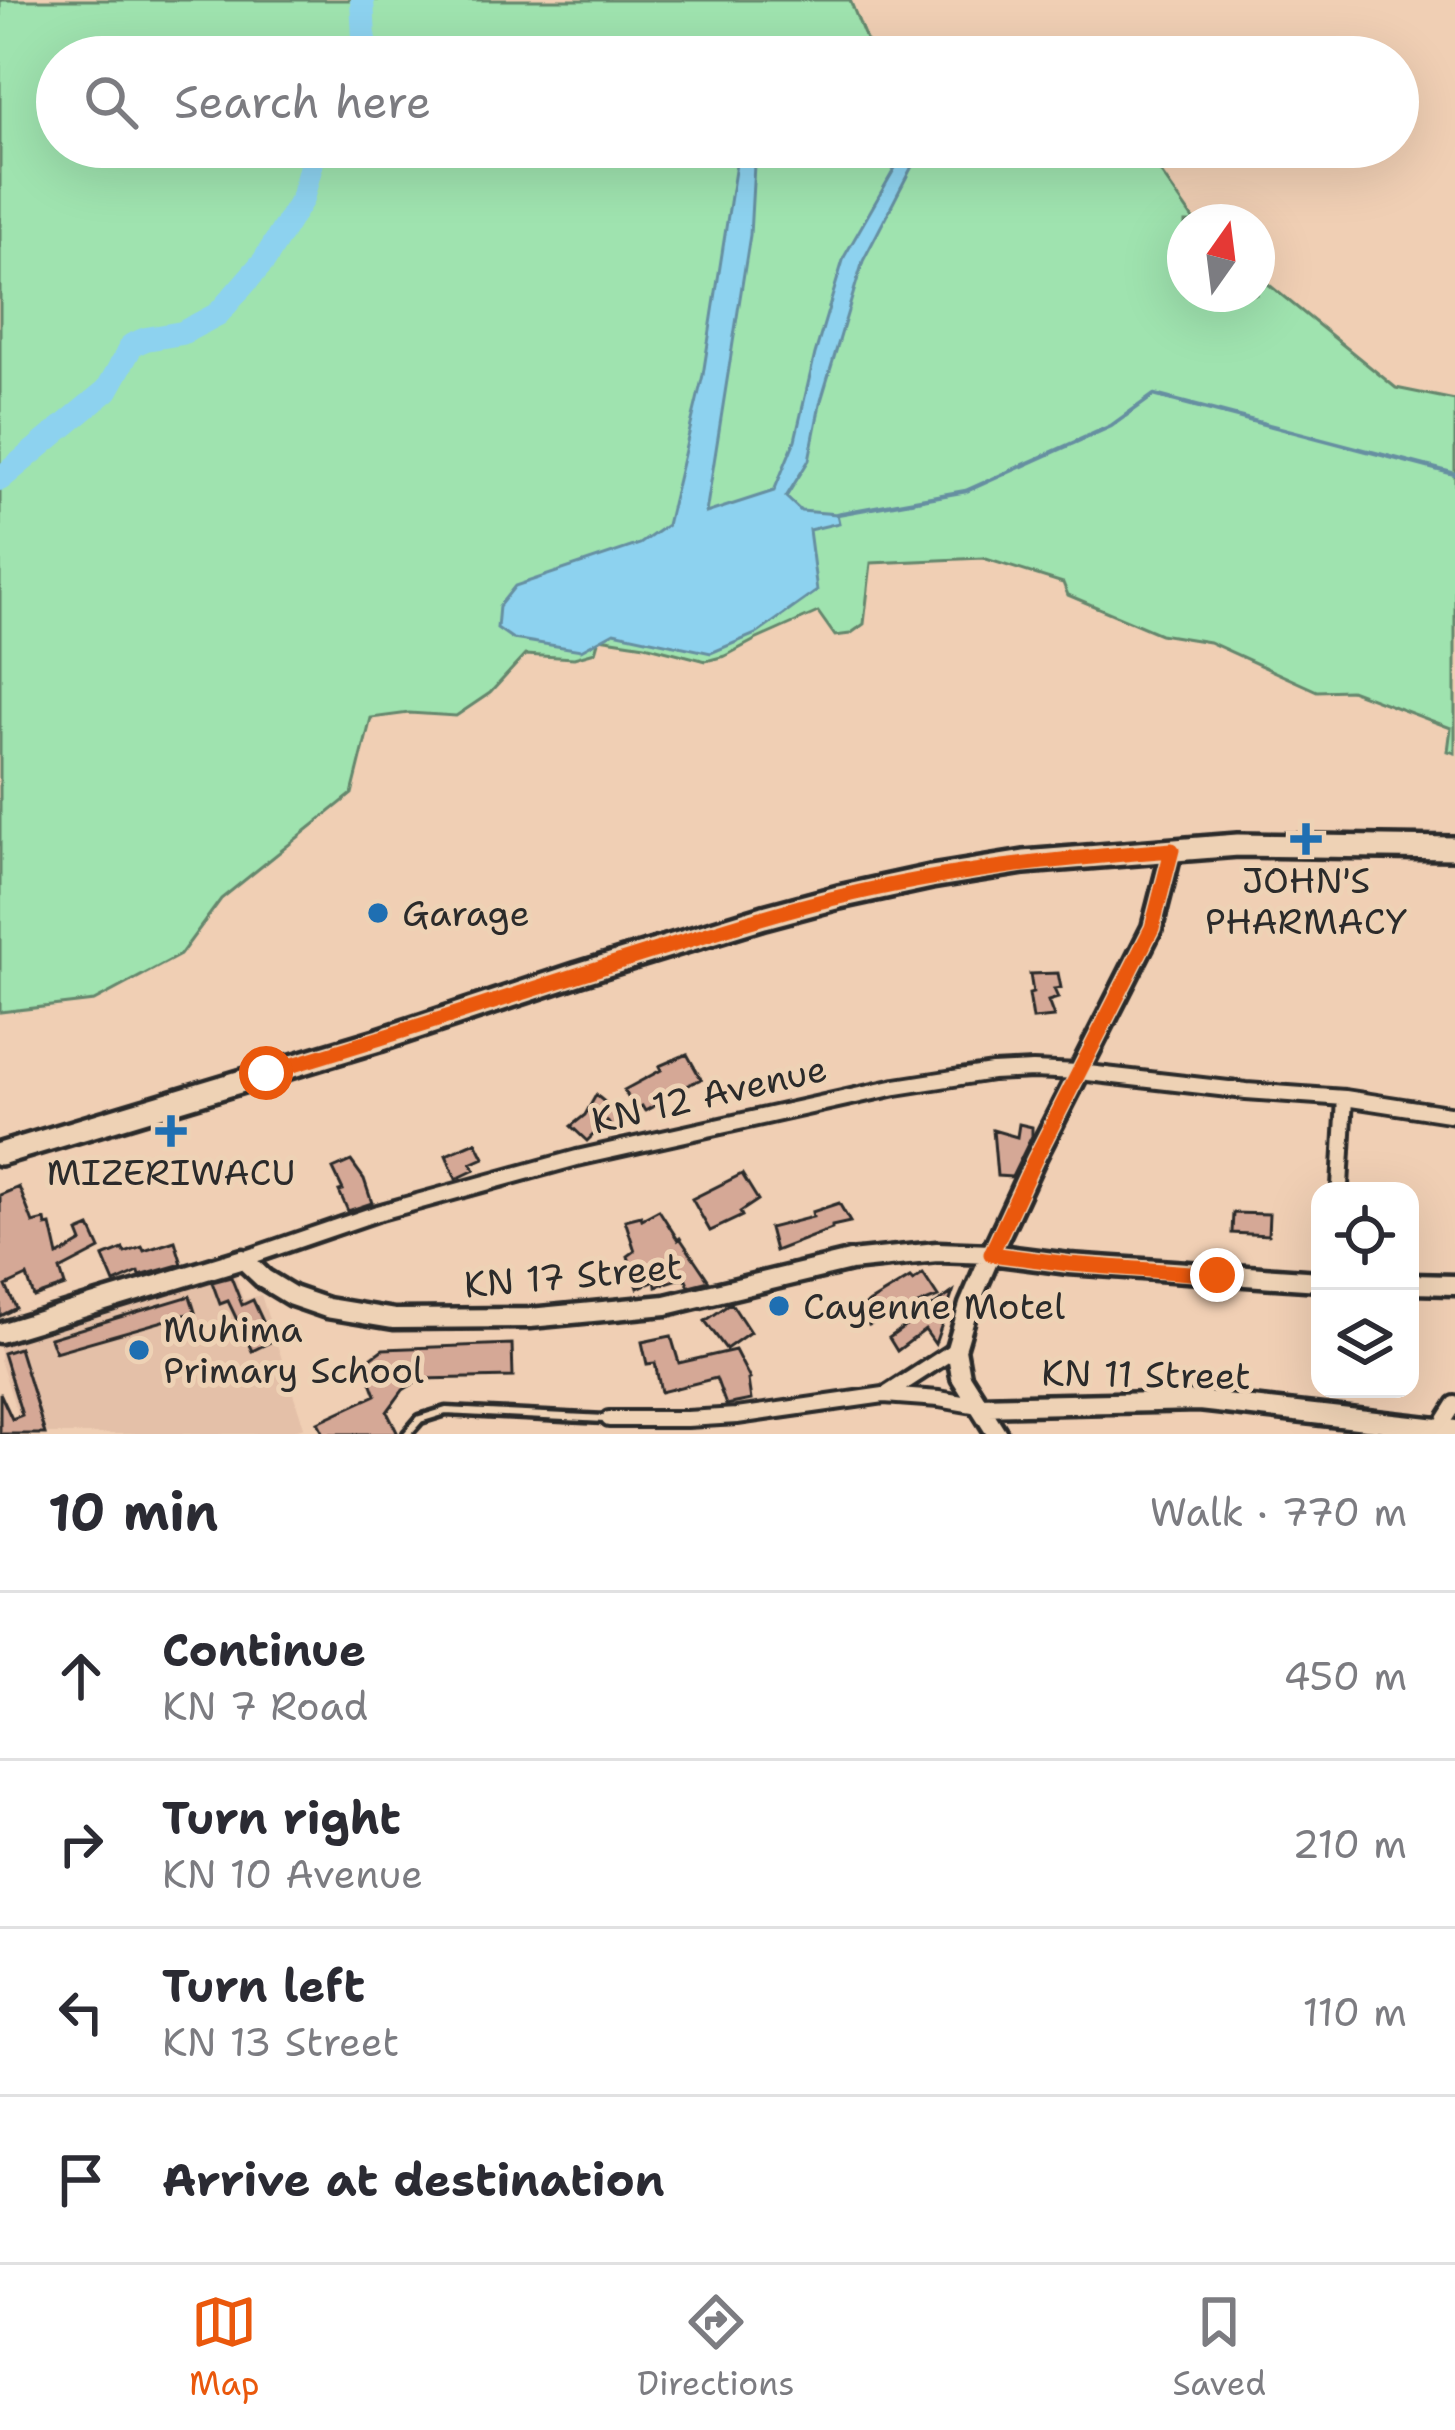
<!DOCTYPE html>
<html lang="en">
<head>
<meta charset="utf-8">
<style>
  body { margin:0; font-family:"Shantell Sans",sans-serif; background:#f2f2f3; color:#2b2b33 }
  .controls { position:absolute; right:36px; bottom:36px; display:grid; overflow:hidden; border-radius:24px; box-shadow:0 12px 48px #0002 }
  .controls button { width:108px; height:108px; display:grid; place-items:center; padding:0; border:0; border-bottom:3px solid #e1e1e2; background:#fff; color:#2b2b33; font:60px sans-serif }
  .compass { position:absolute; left:1167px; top:204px; width:108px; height:108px; border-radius:50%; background:#fff; box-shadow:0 12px 48px #0002; rotate:14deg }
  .stop { position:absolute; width:36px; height:36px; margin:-27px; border:9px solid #ea580c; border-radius:50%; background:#fff }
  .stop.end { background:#ea580c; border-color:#fff; box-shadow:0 3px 12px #0008 }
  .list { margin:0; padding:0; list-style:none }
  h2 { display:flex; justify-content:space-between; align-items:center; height:156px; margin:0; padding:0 48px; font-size:51px }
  h2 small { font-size:39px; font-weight:400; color:#7c7c81 }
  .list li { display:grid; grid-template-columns:78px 1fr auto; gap:36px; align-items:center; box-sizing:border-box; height:168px; padding:0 48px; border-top:3px solid #e1e1e2 }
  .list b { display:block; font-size:45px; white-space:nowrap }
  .list p { margin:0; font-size:39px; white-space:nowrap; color:#7c7c81 }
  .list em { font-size:39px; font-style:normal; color:#7c7c81 }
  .icon { flex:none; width:66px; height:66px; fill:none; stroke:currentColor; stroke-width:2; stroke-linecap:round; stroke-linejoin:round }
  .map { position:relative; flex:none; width:1455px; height:1434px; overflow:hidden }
  .search { position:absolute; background:#fff; box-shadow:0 12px 48px #0002; left:36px; right:36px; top:36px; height:132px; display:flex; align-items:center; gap:30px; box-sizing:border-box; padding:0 42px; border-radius:66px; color:#7c7c81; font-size:45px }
  .sheet { height:828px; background:#fff }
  nav { display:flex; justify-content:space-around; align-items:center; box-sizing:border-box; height:168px; border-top:3px solid #e1e1e2; background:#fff; font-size:33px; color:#7c7c81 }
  nav a { display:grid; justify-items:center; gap:6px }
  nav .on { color:#ea580c }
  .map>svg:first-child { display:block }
  .built { fill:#e4c0a8 }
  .green { fill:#9fe3af; stroke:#65876d; stroke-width:3 }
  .water { fill:#8dd2ef; stroke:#668fa1; stroke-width:3 }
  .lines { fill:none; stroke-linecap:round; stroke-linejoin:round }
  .stream { stroke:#668fa1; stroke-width:4.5 }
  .river { stroke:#8dd2ef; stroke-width:24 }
  .building { fill:#d5a896; stroke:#2b2b2b; stroke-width:3 }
  .lane-casing { stroke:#2b2b2b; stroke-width:15 }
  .street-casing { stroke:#2b2b2b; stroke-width:22 }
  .secondary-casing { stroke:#2b2b2b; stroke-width:27 }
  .primary-casing { stroke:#2b2b2b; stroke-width:30 }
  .lane { stroke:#eed2b5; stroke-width:6 }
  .street { stroke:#eed2b5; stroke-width:14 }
  .secondary { stroke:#eed2b5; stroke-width:18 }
  .primary { stroke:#eed2b5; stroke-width:21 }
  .route { stroke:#ea580c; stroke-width:15 }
  .poi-dot { fill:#1f6fb2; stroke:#eed2b5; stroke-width:4.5 }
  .labels { text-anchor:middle; stroke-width:10; stroke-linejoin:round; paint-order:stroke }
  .poi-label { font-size:36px; fill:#2b2b2b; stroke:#eed2b5; text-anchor:start }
  .street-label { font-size:36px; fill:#2b2b2b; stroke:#eed2b5 }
</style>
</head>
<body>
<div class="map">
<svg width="1455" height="1434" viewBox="0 0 1455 1434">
  <rect width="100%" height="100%" fill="#f0cfb4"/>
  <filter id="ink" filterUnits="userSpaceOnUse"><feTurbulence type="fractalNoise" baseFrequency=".00833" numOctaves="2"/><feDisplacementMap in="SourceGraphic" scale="24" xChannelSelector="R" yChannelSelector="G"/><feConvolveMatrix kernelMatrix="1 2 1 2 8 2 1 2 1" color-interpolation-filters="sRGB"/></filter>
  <g filter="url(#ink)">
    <path class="built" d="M232,1265L243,1300L261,1295L304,1427L282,1434H24L0,1360V1339Z"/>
    <path class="green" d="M0,0H850L873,57H57V147H1143L1195,222H1185V294H1257V275L1396,388L1455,400V753L1448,751L1451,728L1350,690L1317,691L1209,642L1160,634L1068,595L1063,583L983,558L871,563L864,624L850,634L835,636L818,612L755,640L725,656L706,661L645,645L599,638L595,652L574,658L525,655L490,693L456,716L409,713L371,718L352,794L221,899L180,955L94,1001L0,1012Z"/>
    <path class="water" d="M735,147H755L750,235L706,513L774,491L795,440L815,354L844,257L907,147H922L863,261L820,404L809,460L786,497L801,511L837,514L839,523L809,530L817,591L758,633L711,653L614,632L581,650L513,639L497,628L499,606L515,586L640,544L667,525L703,375L736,164Z"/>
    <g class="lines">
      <path class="stream" d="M837,514L966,491L1111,426L1154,395L1455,474"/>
      <path class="river" d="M359,57L364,38L362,0
        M0,479L107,390L132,345L146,339L182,333L218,314L264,261L302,199L316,147"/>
    </g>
    <path class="building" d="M1058,973L1061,988L1054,989L1058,998L1048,1001L1054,1017L1033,1019L1029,994L1033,993L1030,974Z
      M687,1054L701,1079L662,1097L663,1101L645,1111L642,1106L635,1110L624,1090L661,1070L659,1066Z
      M596,1095L624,1118L627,1126L615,1132L607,1121L587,1141L571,1126L585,1115Z
      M1019,1124L1032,1127V1136L1012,1177L997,1176L993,1130L1017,1137Z
      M476,1142L484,1158L471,1164L475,1170L456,1179L446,1155Z
      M351,1161L364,1179L372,1203L348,1211L339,1191L343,1190L333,1169Z
      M742,1174L758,1200L740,1212L742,1216L710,1231L692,1199Z
      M19,1187L33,1223L45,1220L46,1226L51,1225L58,1256L82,1242L78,1232L90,1227L100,1249L60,1270L65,1286L34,1297L27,1276L6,1286L16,1308L0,1316V1195Z
      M839,1203L850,1222L832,1226V1229L775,1251L769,1228L813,1217L812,1212Z
      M659,1210L678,1240L680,1238L709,1281L689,1286L685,1277L656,1286L655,1280L638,1288L628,1256L635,1251L625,1220L641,1216L642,1219Z
      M1233,1213L1269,1214L1268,1235L1232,1233Z
      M175,1241L182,1264L140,1276L139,1272L114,1283L103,1257L123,1249L125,1253L142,1247L144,1251Z
      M923,1274L938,1297L869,1325L862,1307L910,1278L913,1281Z
      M231,1277L242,1305L253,1300L272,1341L252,1351L228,1301L220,1304L212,1282Z
      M953,1292L935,1344L925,1330L897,1351L889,1338Z
      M190,1296L195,1312L55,1352L50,1338Z
      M731,1303L750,1332L726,1349L705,1321Z
      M671,1336L679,1363L735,1350L750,1379L748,1380L751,1400L726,1405L716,1378L661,1392L655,1363L647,1364L642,1342Z
      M512,1344L513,1377L421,1379L403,1390L387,1412L398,1434H324L318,1422L376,1395L364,1363L383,1349Z
      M19,1348L36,1403L45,1434H0V1393L12,1419L22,1415L3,1353Z"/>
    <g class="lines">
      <defs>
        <path id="lane" d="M407,1434L420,1419L446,1411L605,1419"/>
        <path id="street" d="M1340,1186L1345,1098
          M243,1259L377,1213L577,1158L896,1087L992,1072L1033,1070L1079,1072L1246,1091L1345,1098L1455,1115
          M885,1395L956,1349
          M609,1419H687L737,1416L884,1395L939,1399L979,1406
          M1436,1434L1455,1404"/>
        <path id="secondary" d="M1410,1284L1455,1285
          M0,1333L243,1259L264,1279L292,1296L327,1308L394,1319L530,1318L666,1305L850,1261L937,1252L991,1254L1069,1264L1320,1281
          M979,1406L1199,1401L1455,1430
          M997,1434L961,1377L956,1349L969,1305L991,1254L1035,1159L1152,928L1172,850"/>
        <path id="primary" d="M0,1154L379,1040L578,974L764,917L839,897L931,877L1024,862L1238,845L1455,848"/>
      </defs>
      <use href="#lane" class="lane-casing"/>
      <use href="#street" class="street-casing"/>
      <use href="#secondary" class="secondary-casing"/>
      <use href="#primary" class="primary-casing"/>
      <use href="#lane" class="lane"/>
      <use href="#street" class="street"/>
      <use href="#secondary" class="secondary"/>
      <use href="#primary" class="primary"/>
    </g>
  </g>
  <g class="lines" filter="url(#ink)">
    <path class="route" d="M266,1073C406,1032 543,985 682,942C734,926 786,909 839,897C950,870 1059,859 1172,850L1152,928L1035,1159L991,1254L1069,1264L1217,1275"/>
  </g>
  <g class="poi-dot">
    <path d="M1300 821h12v12h12v12h-12v12h-12v-12h-12v-12h12z"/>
    <circle cx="378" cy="913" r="12"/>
    <path d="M165 1113h12v12h12v12h-12v12h-12v-12h-12v-12h12z"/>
    <circle cx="779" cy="1306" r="12"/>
    <circle cx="139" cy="1350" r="12"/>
  </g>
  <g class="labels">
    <g class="poi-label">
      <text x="1306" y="893" text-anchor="middle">JOHN'S<tspan x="1306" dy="41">PHARMACY</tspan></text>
      <text x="402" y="926">Garage</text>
      <text x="171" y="1185" text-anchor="middle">MIZERIWACU</text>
      <text x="803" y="1319">Cayenne Motel</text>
      <text x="163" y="1342">Muhima<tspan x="163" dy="41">Primary School</tspan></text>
    </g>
    <g class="street-label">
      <text transform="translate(709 1094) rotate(-13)" y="13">KN 12 Avenue</text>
      <text transform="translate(573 1275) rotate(-5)" y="13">KN 17 Street</text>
      <text transform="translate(1146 1374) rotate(1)" y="13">KN 11 Street</text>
    </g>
  </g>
</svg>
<div class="controls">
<button><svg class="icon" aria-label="locate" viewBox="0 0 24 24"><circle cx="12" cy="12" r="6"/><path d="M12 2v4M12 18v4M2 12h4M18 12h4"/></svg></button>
<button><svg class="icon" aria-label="layers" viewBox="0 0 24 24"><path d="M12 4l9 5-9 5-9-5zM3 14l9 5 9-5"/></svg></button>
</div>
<svg class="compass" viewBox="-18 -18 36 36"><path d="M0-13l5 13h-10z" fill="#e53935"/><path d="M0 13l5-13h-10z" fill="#7c7c81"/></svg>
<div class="stop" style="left:266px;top:1073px"></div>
<div class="stop end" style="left:1217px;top:1275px"></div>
<div class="search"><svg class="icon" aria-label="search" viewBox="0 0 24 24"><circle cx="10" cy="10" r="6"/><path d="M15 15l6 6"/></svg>Search here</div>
</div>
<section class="sheet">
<h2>10 min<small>Walk · 770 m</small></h2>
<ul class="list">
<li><svg class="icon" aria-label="ahead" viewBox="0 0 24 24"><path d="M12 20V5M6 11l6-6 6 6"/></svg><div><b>Continue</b><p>KN 7 Road</p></div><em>450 m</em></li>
<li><svg class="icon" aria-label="right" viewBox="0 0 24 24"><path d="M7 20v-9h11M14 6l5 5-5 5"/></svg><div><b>Turn right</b><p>KN 10 Avenue</p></div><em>210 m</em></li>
<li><svg class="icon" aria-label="left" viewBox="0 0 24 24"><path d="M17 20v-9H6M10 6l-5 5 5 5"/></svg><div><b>Turn left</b><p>KN 13 Street</p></div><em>110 m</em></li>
<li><svg class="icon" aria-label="arrive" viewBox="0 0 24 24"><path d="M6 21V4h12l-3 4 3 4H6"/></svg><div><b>Arrive at destination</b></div></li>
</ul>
</section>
<nav>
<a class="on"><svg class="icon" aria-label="map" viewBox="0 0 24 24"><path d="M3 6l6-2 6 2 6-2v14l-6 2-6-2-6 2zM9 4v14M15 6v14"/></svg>Map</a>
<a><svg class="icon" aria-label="directions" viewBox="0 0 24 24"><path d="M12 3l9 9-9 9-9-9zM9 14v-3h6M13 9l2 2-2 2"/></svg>Directions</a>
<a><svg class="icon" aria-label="saved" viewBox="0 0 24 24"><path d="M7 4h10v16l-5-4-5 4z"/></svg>Saved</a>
</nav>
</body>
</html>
